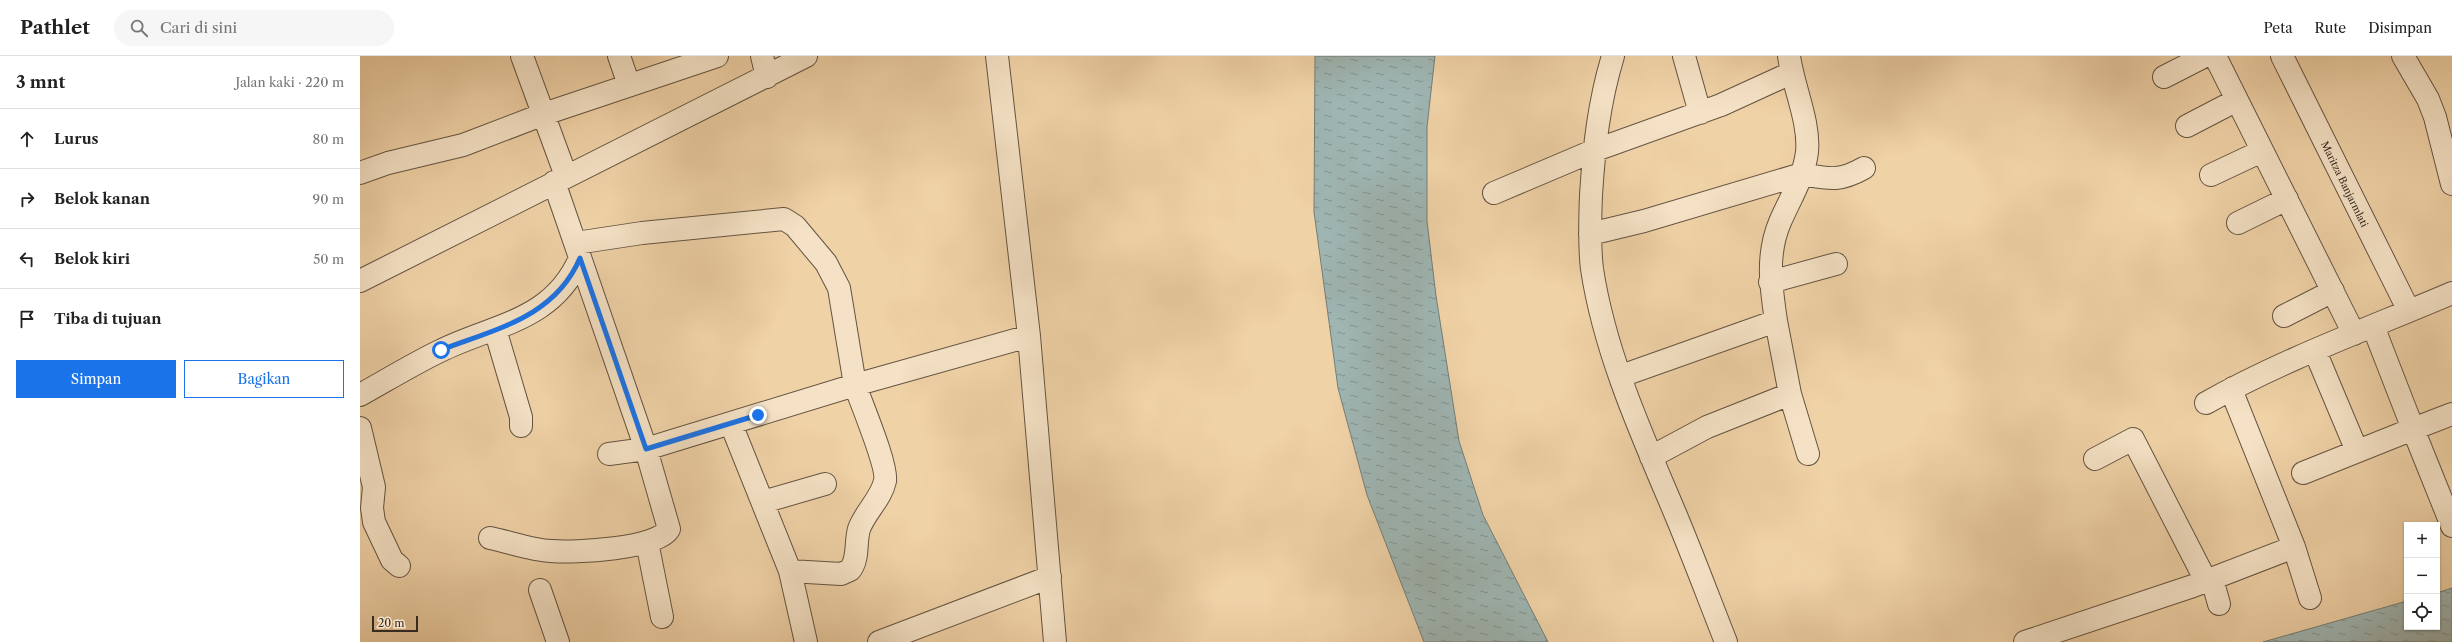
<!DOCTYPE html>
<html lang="id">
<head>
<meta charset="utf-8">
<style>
  body { margin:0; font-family:"Libre Caslon Text",serif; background:#f6f6f6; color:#222 }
  .controls { position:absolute; right:12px; bottom:12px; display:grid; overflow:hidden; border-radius:0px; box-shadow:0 1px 3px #0004 }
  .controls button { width:36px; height:36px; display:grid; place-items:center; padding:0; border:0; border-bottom:1px solid #e0e0e0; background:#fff; color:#222; font:20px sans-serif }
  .scale { position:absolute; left:12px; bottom:10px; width:46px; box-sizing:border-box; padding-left:4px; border:2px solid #362a21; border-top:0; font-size:11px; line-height:14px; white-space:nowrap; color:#362a21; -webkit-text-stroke:3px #f5e2c6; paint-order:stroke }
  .stop { position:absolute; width:12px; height:12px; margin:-9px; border:3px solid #1a73e8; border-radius:50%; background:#fff }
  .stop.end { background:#1a73e8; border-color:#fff; box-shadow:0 1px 4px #0008 }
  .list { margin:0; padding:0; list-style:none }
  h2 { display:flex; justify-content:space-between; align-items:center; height:52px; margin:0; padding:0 16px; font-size:17px }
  h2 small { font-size:13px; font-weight:400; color:#767676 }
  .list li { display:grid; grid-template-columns:26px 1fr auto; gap:12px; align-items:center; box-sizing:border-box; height:60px; padding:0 16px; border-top:1px solid #e0e0e0 }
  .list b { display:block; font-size:15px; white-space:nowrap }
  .list em { font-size:13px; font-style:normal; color:#767676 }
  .actions { display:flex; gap:8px; padding:12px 16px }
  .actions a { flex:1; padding:9px 0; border:1px solid #1a73e8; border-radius:0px; text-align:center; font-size:14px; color:#1a73e8 }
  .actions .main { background:#1a73e8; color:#fff }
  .icon { flex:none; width:22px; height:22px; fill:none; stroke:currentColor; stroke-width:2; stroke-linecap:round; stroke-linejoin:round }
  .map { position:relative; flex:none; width:2092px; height:586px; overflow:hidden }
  header { display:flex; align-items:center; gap:24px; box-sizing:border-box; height:56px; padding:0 20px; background:#fff; border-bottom:1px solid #e0e0e0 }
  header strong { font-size:19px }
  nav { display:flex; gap:22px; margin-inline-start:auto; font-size:14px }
  .search { width:280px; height:36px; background:#f6f6f6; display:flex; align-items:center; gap:10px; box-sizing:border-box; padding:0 14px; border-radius:22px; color:#767676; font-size:15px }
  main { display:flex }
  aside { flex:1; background:#fff }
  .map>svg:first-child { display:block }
  .water { fill:url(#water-ripples); stroke:#747d78 }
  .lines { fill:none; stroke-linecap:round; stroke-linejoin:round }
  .minor-casing { stroke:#645442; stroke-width:24 }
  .minor { stroke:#f5e2c6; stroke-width:22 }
  .route { stroke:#1a73e8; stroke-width:5 }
  .labels { text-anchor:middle; stroke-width:3.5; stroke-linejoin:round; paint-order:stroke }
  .street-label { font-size:10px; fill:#362a21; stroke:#f5e2c6 }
</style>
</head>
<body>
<header>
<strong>Pathlet</strong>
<div class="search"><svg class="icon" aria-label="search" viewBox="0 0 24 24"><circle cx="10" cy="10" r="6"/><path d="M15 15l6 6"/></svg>Cari di sini</div>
<nav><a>Peta</a><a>Rute</a><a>Disimpan</a></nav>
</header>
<main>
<aside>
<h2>3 mnt<small>Jalan kaki · 220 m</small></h2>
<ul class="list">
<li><svg class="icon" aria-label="ahead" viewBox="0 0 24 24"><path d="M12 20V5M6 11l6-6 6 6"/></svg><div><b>Lurus</b></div><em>80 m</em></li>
<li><svg class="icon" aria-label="right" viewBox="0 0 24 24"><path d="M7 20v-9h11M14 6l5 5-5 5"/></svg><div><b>Belok kanan</b></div><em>90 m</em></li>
<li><svg class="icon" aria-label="left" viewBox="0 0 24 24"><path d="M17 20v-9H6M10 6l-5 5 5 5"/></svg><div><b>Belok kiri</b></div><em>50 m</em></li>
<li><svg class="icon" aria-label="arrive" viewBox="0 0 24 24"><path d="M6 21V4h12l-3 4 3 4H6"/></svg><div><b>Tiba di tujuan</b></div></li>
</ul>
<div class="actions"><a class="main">Simpan</a><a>Bagikan</a></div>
</aside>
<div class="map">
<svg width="2092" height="586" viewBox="0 0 2092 586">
  <defs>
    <pattern id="water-ripples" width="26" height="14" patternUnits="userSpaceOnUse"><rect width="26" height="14" fill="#9eb5b2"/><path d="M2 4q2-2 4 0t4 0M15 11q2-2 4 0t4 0" fill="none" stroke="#829390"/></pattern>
  </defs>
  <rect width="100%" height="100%" fill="#f0d2a7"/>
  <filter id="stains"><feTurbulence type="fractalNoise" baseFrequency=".005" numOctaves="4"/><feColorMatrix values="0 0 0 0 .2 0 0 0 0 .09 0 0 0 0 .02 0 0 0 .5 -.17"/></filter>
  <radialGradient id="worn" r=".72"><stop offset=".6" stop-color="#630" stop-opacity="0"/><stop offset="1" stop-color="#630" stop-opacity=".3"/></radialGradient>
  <path class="water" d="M955,0H1075L1067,71V165L1076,240L1099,385L1123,459L1188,586H1064L1007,439L978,332L954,156Z
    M2092,532V586H1903L2047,545V571H2077V537Z"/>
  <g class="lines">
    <defs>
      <path id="minor" d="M162,0L206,120
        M259,0L269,29
        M402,0L407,21
        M637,0L669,280L695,586
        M1253,0C1239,46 1234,91 1231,139C1230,164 1229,189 1232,213C1245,298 1282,379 1315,457C1333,500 1349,543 1366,586
        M1324,0L1340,57
        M1855,0L1994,278
        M1922,0L2049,255
        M2043,0L2068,43L2075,61L2092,128
        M1804,21L1845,0
        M1827,70L1877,44
        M0,117L28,107L103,89L184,58L357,0
        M1851,119L1902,95
        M1134,137L1233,95L1361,49L1431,17
        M1878,167L1927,143
        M1230,178L1284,165L1442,118C1470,123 1479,126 1504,112
        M216,187L282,177L424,163L435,170L466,207L479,232L495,329L286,393L249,398
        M0,225L446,0
        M1410,226L1476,208
        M1924,260L1973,235
        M1416,265L1430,338L1448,398
        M135,273L161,361V370
        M1955,295L1997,395
        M1261,320L1416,265C1411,231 1406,199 1420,166C1430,143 1444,121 1447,96C1450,66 1433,30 1429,0
        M0,339C27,324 53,308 80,295C135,268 193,265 220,202
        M1846,347C1924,303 2010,272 2092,237
        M2092,358L2053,373L2092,470
        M371,368L430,515L446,586
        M0,372L14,431L12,452L14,466L32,504L39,510
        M1291,401L1347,371L1430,338
        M1735,403L1773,383L1846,525
        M1943,417L2053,373L2013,270
        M403,446L465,428
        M130,482C150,486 171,494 191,495C215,497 297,493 309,473L286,393L194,126
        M287,486L302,561
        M1934,491L1950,542
        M430,515L481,518L490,514C499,503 495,487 499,473C505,456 521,443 525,425C528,410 501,347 495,329L669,280
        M1852,523L1859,548
        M180,534L198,586
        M519,586L690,521
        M1665,586L1833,530L1934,491L1874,341L1873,332"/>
    </defs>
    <use href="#minor" class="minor-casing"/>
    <use href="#minor" class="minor"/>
  </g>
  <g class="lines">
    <path class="route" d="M81,294C136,273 195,261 220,202L286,393L398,359"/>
  </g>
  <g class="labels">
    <g class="street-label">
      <text transform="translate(1985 128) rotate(64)" y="4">Maritza Banjarmlati</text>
    </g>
  </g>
  <rect width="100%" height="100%" filter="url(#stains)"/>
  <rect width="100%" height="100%" fill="url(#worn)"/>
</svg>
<div class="controls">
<button>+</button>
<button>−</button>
<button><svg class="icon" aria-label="locate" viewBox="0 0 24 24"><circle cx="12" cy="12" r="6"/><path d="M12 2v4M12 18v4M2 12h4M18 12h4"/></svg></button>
</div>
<div class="scale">20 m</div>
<div class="stop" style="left:81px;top:294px"></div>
<div class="stop end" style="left:398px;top:359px"></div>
</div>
</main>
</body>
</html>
